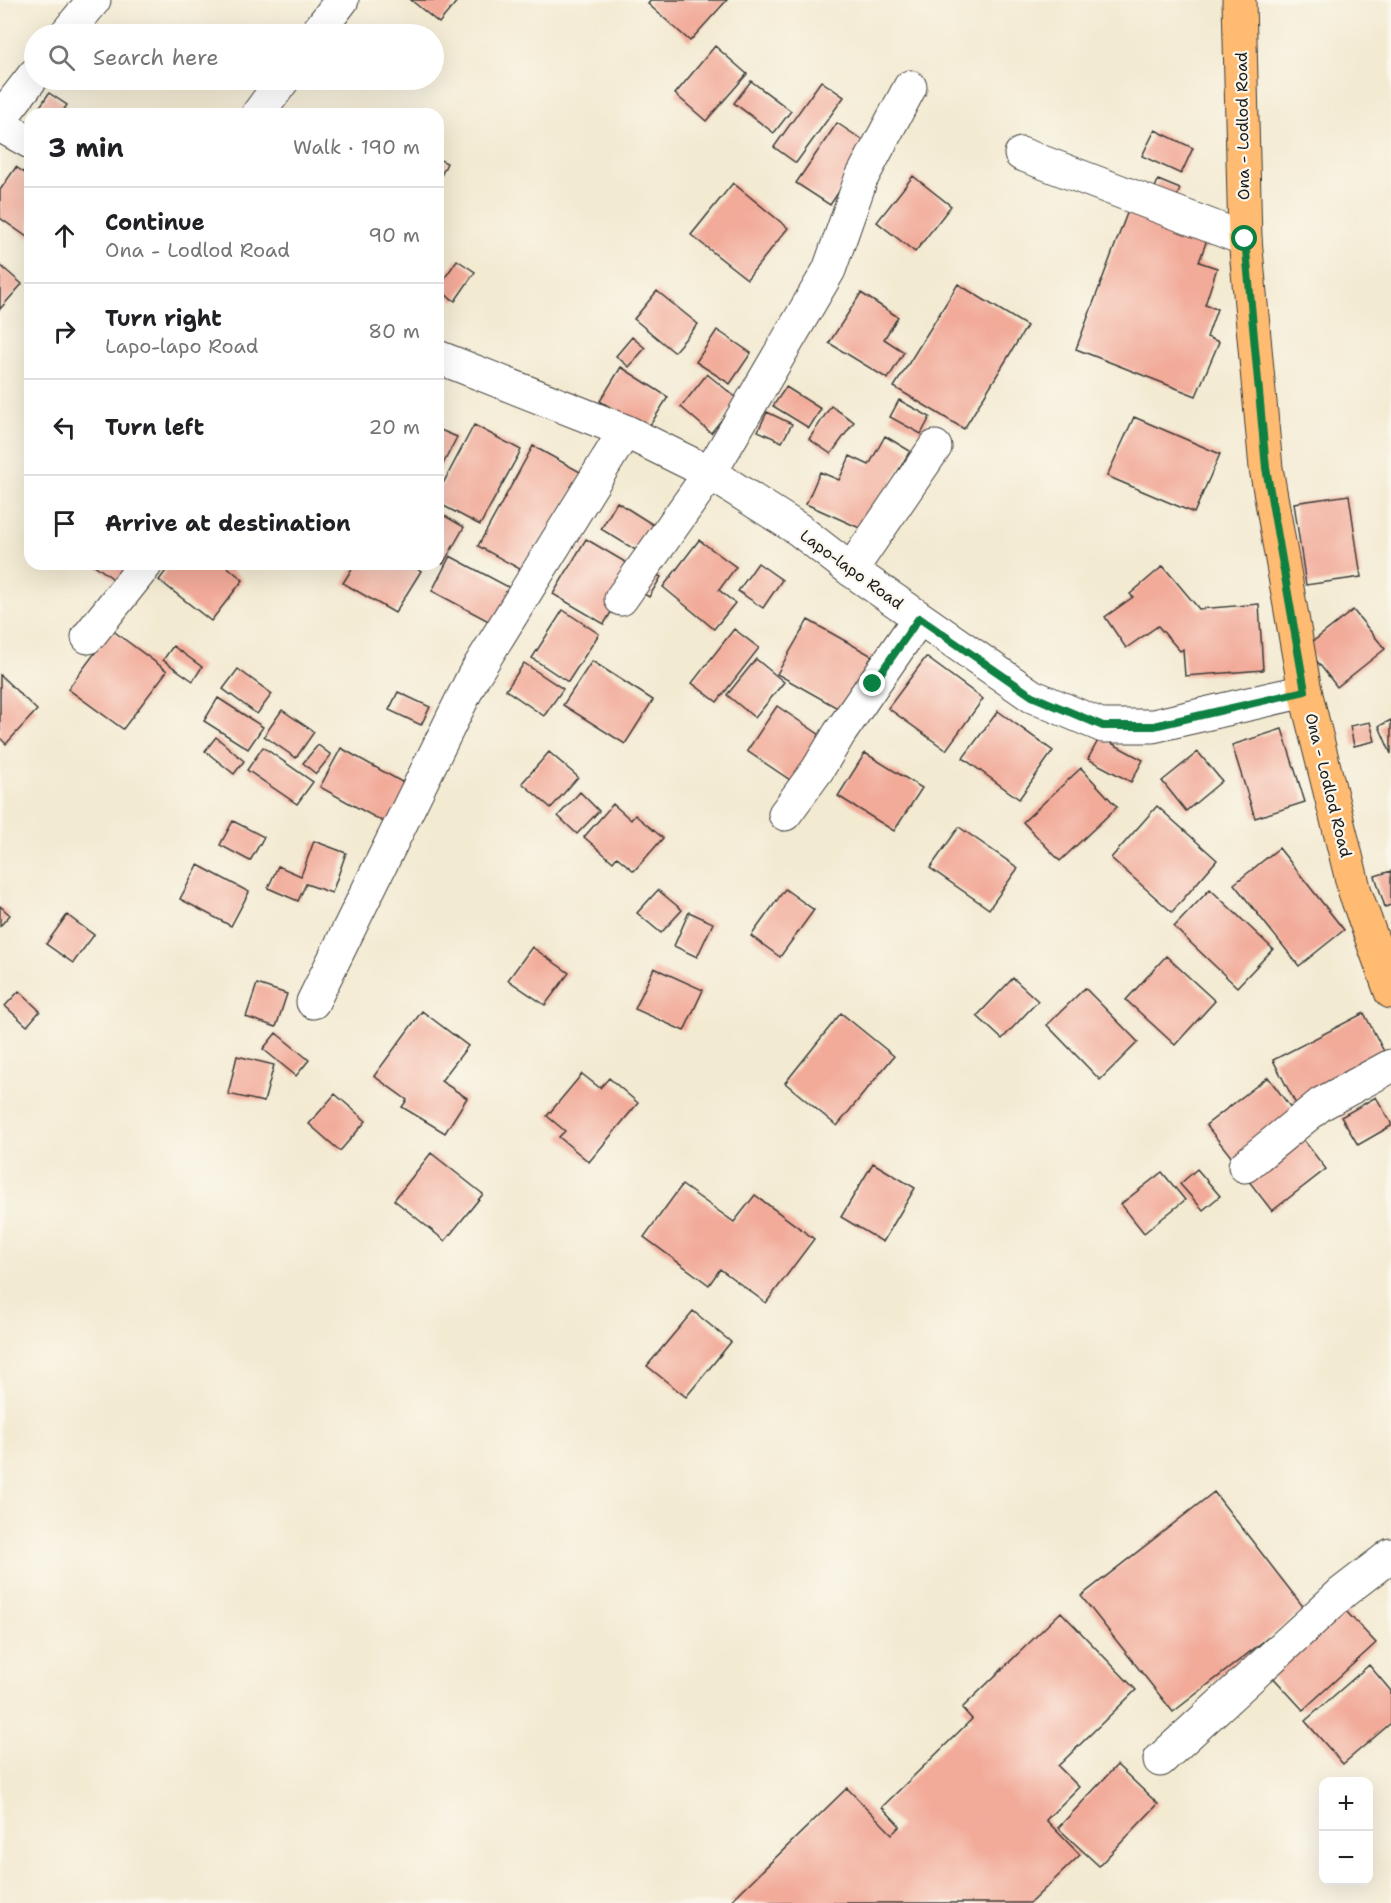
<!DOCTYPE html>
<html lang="en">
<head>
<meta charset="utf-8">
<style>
  body { margin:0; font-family:"Shantell Sans",sans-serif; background:#f2f2f2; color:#202124 }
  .controls { position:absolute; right:18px; bottom:18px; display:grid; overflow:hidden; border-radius:12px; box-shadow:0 6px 24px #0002 }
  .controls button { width:54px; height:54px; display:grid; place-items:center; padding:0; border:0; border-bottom:2px solid #e0e0e0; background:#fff; color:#202124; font:30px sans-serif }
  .stop { position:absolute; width:18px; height:18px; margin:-14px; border:4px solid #0b8043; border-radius:50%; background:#fff }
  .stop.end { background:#0b8043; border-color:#fff; box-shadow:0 2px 6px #0008 }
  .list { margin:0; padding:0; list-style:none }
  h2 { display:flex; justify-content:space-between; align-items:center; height:78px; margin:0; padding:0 24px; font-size:26px }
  h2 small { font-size:20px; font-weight:400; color:#757577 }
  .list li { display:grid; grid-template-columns:39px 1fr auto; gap:18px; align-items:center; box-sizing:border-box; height:96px; padding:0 24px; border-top:2px solid #e0e0e0 }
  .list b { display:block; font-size:22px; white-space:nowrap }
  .list p { margin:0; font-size:20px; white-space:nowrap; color:#757577 }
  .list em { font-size:20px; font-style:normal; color:#757577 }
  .icon { flex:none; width:33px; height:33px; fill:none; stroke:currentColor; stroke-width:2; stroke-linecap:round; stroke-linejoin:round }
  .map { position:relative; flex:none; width:1391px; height:1903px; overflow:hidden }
  .search { position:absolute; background:#fff; box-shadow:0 6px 24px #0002; left:24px; top:24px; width:420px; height:66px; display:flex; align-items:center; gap:15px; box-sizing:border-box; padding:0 21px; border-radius:33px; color:#757577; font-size:22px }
  .panel { position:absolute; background:#fff; box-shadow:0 6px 24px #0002; left:24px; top:108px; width:420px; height:462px; border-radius:18px }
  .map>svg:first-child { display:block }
  .building { fill:#f2aa99 }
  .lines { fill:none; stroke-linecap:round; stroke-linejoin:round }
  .minor-casing { stroke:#3c3b37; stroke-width:35 }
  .major-casing { stroke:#3c3b37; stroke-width:35 }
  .minor { stroke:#fff; stroke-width:33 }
  .major { stroke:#ffbb71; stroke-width:33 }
  .route { stroke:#0b8043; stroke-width:8 }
  .labels { text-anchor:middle; stroke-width:4.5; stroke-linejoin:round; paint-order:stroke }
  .street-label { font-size:16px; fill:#1c1c1c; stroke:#fbf7ec }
</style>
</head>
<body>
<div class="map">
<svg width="1391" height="1903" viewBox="0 0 1391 1903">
  <rect width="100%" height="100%" fill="#fbf7ec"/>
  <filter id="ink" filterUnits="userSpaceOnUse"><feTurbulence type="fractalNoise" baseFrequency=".0167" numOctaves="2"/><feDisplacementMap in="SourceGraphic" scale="12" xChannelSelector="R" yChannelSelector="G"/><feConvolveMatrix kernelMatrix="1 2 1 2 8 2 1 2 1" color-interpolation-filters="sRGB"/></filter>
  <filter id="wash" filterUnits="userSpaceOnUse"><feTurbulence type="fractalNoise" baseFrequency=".008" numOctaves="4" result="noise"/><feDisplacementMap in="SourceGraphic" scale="24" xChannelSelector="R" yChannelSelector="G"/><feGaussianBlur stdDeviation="1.35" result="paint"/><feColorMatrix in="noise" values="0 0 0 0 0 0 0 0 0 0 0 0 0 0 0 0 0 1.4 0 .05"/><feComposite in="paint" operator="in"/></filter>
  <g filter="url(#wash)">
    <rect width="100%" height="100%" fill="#f3ead2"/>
    <g id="blocks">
      <path class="building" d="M411,0H458L439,23Z
        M651,0H727L690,41L648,4Z
        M715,46L747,74L706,121L675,94Z
        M751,81L791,111L774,133L734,103Z
        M821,81L844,97L796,163L774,147Z
        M49,93L67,105L61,114H35Z
        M837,123L870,145L830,205L796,183Z
        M1155,130L1193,148L1181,174L1142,156Z
        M438,159L447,163L438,182Z
        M16,167L30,177V239L0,218V190Z
        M913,176L951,206L915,252L877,222Z
        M1158,180L1180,189L1173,205L1152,196Z
        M733,183L788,228L747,279L691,235Z
        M1129,208L1208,237L1199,262L1217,268L1205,305L1217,309L1207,337L1219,342L1196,396L1076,349Z
        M457,260L475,272L455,301L438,290V288Z
        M0,265L22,284L0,309Z
        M958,284L1027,326L964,429L894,387Z
        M657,291L698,324L674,352L634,319Z
        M861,293L898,317L884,339L904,352L888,379L829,343Z
        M717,330L751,353L730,384L696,362Z
        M632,337L645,348L629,367L616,356Z
        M621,367L668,397L647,430L600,401Z
        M707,374L738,399L711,433L681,407Z
        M786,387L821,409L809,428L773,406Z
        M899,400L930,417L921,434L890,417Z
        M831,406L854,422L831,454L809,439Z
        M767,412L792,424L782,442L758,431Z
        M1134,417L1220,454L1194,513L1107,476Z
        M474,425L521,450L480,525L438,503V493Z
        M438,429L457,437L438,474Z
        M885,436L910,451L864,530L806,504L820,472L839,480L850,456L869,465Z
        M533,446L582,473L527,573L478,546Z
        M1349,495L1361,577L1306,585L1294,503Z
        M617,502L663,531L647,557L601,529Z
        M438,512L464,527L443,564L438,561Z
        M586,539L637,569L604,624L553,594Z
        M699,540L736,567L719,590L735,603L714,629L663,587Z
        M450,556L514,590L496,625L432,591Z
        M758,563L782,580L763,608L738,591Z
        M93,564H138L123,586Z
        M171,564H224L243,580L211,621L159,580Z
        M355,564H409L421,571L395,613L343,583Z
        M1163,566L1199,609L1259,604L1263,670L1185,676L1183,649L1180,651L1158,626L1126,648L1105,617L1133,597L1130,594Z
        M647,569L661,577L649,597L635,589Z
        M563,610L599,634L568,682L532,658Z
        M1353,610L1385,649L1337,687L1306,647Z
        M808,620L881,661L850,715L777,674Z
        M734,629L759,648L717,702L692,683Z
        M112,630L167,671L123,729L68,689Z
        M173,646L202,667L193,681L163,660Z
        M926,657L983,699L946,750L888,708Z
        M756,659L784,682L755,718L727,695Z
        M592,661L653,700L625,744L563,705Z
        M524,663L563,689L544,716L506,690Z
        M238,669L272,694L257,714L223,689Z
        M0,675L37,710L6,744L0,738Z
        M398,692L430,707L421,725L389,710Z
        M218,698L263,727L248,749L204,721Z
        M777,706L832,743L802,788L747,751Z
        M282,710L314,732L296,758L264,736Z
        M998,711L1053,751L1019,799L963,758Z
        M1391,720V754L1379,726Z
        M1370,722L1375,741L1354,746L1350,726Z
        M1282,729L1305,802L1255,818L1232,745Z
        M216,737L244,761L234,774L205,751Z
        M1100,737L1143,760L1131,782L1088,759Z
        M318,745L331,755L316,774L303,763Z
        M263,747L313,782L297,804L247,770Z
        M341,748L411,787L389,825L320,787Z
        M549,752L578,777L551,808L522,783Z
        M1198,752L1222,781L1186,811L1162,781Z
        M865,753L922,788L894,831L838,796Z
        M1081,768L1117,807L1060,861L1023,822Z
        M580,792L599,811L577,834L558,816Z
        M613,804L631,820L635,815L663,838L634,871L617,857L613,862L584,837Z
        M1157,806L1217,860L1172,912L1111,858Z
        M233,821L264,837L250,861L220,845Z
        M959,827L1018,868L989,909L930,868Z
        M314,841L346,853L332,893L306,884L298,901L268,888L278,866L301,876Z
        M1279,848L1344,930L1299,966L1234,884Z
        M198,865L249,892L231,926L180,899Z
        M1391,871V905L1385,907L1375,876Z
        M785,889L814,910L780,957L751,936Z
        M1210,889L1273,949L1237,987L1174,927Z
        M658,890L682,910L661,933L637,913Z
        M0,906L10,915L0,926Z
        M689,912L713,923L697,957L674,946Z
        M67,915L94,935L73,963L46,944Z
        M532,947L569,973L545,1005L508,980Z
        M1166,956L1215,1001L1175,1045L1126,1000Z
        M654,968L703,990L684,1031L635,1009Z
        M1013,978L1038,1001L1002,1039L977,1016Z
        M257,984L287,994L276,1027L246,1017Z
        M1085,988L1138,1042L1100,1080L1047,1025Z
        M19,991L40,1011L27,1026L5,1006Z
        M422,1011L468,1046L441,1081L467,1098L445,1133L402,1107L407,1100L374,1076Z
        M841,1013L894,1056L837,1126L785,1083Z
        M1364,1013L1391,1065L1300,1112L1273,1060Z
        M276,1033L309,1060L296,1076L263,1049Z
        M237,1056L274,1065L264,1102L228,1094Z
        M582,1074L600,1088L609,1078L638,1103L589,1162L559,1137L565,1131L547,1116Z
        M1268,1077L1297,1116L1236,1163L1206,1125Z
        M335,1094L366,1121L340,1151L309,1124Z
        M1376,1097L1391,1123V1126L1358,1145L1341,1117Z
        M1295,1129L1326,1169L1272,1211L1241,1171Z
        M431,1153L483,1194L445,1241L394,1200Z
        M873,1163L915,1188L883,1242L841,1217Z
        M1197,1169L1220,1196L1203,1210L1180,1184Z
        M1162,1172L1185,1200L1144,1233L1121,1204Z
        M682,1185L734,1222L755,1195L814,1239L766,1303L720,1269L709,1285L644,1237Z
        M693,1311L731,1342L686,1397L647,1366Z
        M1214,1492L1305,1609L1173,1712L1081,1596Z
        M1343,1608L1376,1643L1303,1710L1270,1674Z
        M1061,1612L1136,1690L1058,1766L1079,1787L1046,1820L1080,1855L1030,1903H729L847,1788L892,1834L900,1826L882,1807L972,1719L962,1708Z
        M1369,1665L1391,1691V1723L1343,1764L1305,1721Z
        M1117,1765L1158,1804L1099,1866L1058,1828Z"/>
    </g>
  </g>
  <g filter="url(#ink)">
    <use href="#blocks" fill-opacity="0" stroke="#3c3b37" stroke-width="1.5"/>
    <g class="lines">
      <defs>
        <path id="minor" d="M66,34L94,0
          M316,34L342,0
          M258,114L283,80
          M0,119L34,75
          M0,125L30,142
          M1021,154L1245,239
          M438,357L625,431L710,473L798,529L851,570L1032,696L1103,726H1153L1305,691
          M851,570L935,447
          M621,599L710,473L829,270L861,179L910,87
          M88,637L146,564
          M785,814L818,769L839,734L919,618
          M313,1002L473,677L625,431
          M1245,1166L1321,1104L1391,1066
          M1160,1760L1343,1592L1391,1555"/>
        <path id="major" d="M1239,0L1245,239L1266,468L1305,691L1355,892L1391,992"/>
      </defs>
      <use href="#minor" class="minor-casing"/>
      <use href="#major" class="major-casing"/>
      <use href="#minor" class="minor"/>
      <use href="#major" class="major"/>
    </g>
  </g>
  <g class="lines" filter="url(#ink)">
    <path class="route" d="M873,684L919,618L1032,696L1103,726H1154L1305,691L1266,468L1245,239"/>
  </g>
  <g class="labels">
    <g class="street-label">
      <text transform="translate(1242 126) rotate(-91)" y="6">Ona - Lodlod Road</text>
      <text transform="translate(852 569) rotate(36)" y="6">Lapo-lapo Road</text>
      <text transform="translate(1329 785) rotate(76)" y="6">Ona - Lodlod Road</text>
    </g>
  </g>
</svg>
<div class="controls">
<button>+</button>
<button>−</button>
</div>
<div class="stop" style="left:1245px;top:239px"></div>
<div class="stop end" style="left:873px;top:684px"></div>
<div class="search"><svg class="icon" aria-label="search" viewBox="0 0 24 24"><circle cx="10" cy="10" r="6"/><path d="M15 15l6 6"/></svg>Search here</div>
<section class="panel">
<h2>3 min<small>Walk · 190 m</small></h2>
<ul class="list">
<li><svg class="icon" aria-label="ahead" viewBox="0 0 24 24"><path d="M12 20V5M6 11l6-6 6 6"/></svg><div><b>Continue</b><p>Ona - Lodlod Road</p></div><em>90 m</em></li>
<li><svg class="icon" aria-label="right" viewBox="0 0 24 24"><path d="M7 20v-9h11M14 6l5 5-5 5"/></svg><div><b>Turn right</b><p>Lapo-lapo Road</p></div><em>80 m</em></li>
<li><svg class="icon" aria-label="left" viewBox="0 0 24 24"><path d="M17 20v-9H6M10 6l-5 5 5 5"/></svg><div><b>Turn left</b></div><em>20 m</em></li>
<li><svg class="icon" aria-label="arrive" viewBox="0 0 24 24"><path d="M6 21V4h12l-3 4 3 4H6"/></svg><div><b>Arrive at destination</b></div></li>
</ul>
</section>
</div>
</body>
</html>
